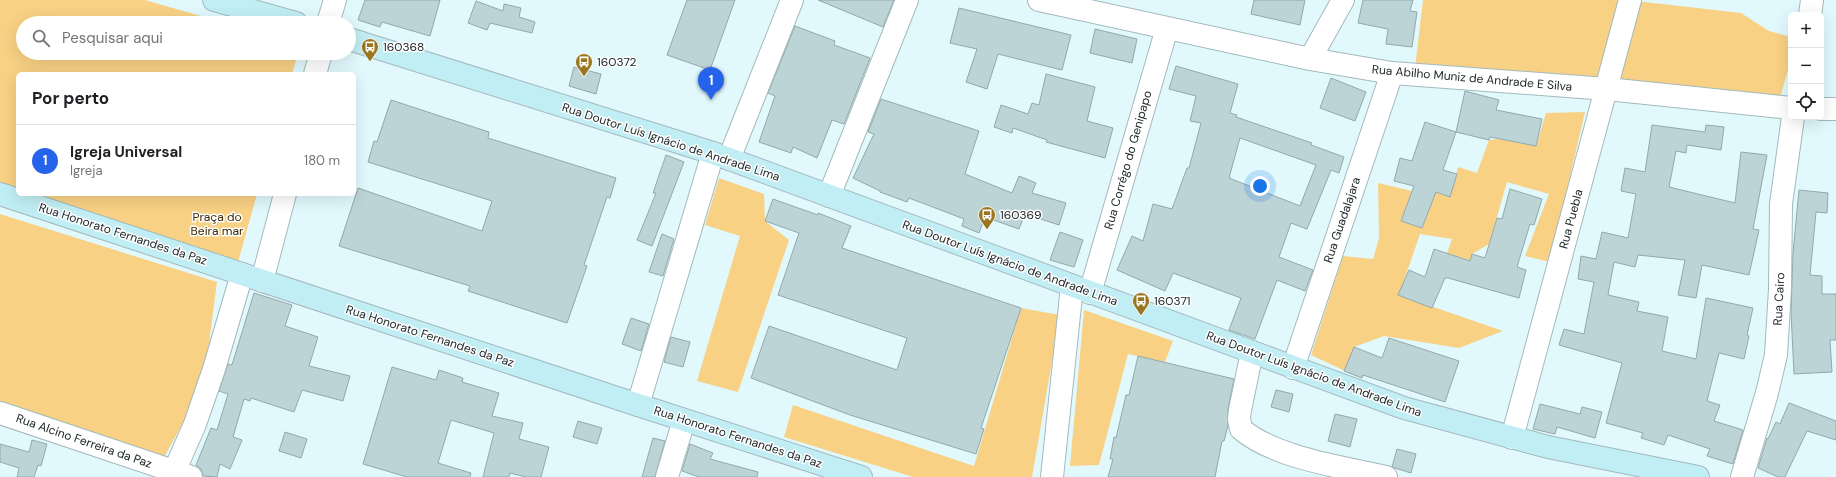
<!DOCTYPE html>
<html lang="pt">
<head>
<meta charset="utf-8">
<style>
  body { margin:0; font-family:"DM Sans",sans-serif; background:#f6f6f6; color:#202124 }
  .controls { position:absolute; right:12px; top:12px; display:grid; overflow:hidden; border-radius:6px; box-shadow:0 4px 16px #0002 }
  .controls button { width:36px; height:36px; display:grid; place-items:center; padding:0; border:0; border-bottom:1px solid #e0e0e0; background:#fff; color:#202124; font:20px sans-serif }
  .you { position:absolute; left:1260px; top:186px; width:14px; height:14px; margin:-10px; border:3px solid #fff; border-radius:50%; background:#1a73e8; box-shadow:0 0 0 6px #1a73e833 }
  .badge { display:grid; place-items:center; width:26px; height:26px; border-radius:50%; background:#2563eb; color:#fff; font-size:13px; font-weight:700 }
  .pin { position:absolute; translate:-50% -33px; filter:drop-shadow(0 1px 2px #0008) }
  .pin::after { content:''; position:absolute; top:21px; width:14px; height:12px; background:inherit; clip-path:polygon(0 0,100% 0,50% 100%) }
  .list { margin:0; padding:0; list-style:none }
  h2 { display:flex; justify-content:space-between; align-items:center; height:52px; margin:0; padding:0 16px; font-size:17px }
  h2 small { font-size:13px; font-weight:400; color:#757577 }
  .list li { display:grid; grid-template-columns:26px 1fr auto; gap:12px; align-items:center; box-sizing:border-box; height:72px; padding:0 16px; border-top:1px solid #e0e0e0 }
  .list b { display:block; font-size:15px; white-space:nowrap }
  .list p { margin:0; font-size:13px; white-space:nowrap; color:#757577 }
  .list em { font-size:13px; font-style:normal; color:#757577 }
  .icon { flex:none; width:22px; height:22px; fill:none; stroke:currentColor; stroke-width:2; stroke-linecap:round; stroke-linejoin:round }
  .map { position:relative; flex:none; width:1836px; height:477px; overflow:hidden }
  .search { position:absolute; background:#fff; box-shadow:0 4px 16px #0002; left:16px; top:16px; width:340px; height:44px; display:flex; align-items:center; gap:10px; box-sizing:border-box; padding:0 14px; border-radius:22px; color:#757577; font-size:15px }
  .panel { position:absolute; background:#fff; box-shadow:0 4px 16px #0002; left:16px; top:72px; width:340px; height:124px; border-radius:6px }
  .map>svg:first-child { display:block }
  .green { fill:#f8d184 }
  .building { fill:#bdd4d7; stroke:#92a8ab; fill-rule:evenodd }
  .lines { fill:none; stroke-linecap:round; stroke-linejoin:round }
  .street-casing { stroke:#a3b9bd; stroke-width:24 }
  .secondary-casing { stroke:#a3b9bd; stroke-width:24 }
  .street { stroke:#fff; stroke-width:22 }
  .secondary { stroke:#c1eef4; stroke-width:22 }
  .labels { text-anchor:middle; stroke-width:3; stroke-linejoin:round; paint-order:stroke }
  .poi-label { font-size:12px; fill:#20282a; stroke:#fff; text-anchor:start }
  .street-label { font-size:12px; fill:#20282a; stroke:#fff }
  .park-label { font-size:12px; fill:#3a2800; stroke:#fff }
</style>
</head>
<body>
<div class="map">
<svg width="1836" height="477" viewBox="0 0 1836 477">
  <rect width="100%" height="100%" fill="#e1f9fd"/>
  <path class="green" d="M0,0H145L225,23H23V53H298L292,74H18V192L0,186Z
    M1423,0H1624L1600,82L1415,68Z
    M1636,1L1741,13L1769,31L1791,37V59L1780,98L1616,81Z
    M1585,112L1550,262L1525,256L1549,194L1507,182L1489,244L1472,254L1471,261L1447,253L1452,239L1420,234L1399,295L1503,331L1459,348L1384,336L1354,347L1345,371L1311,355L1343,256L1373,259L1379,238L1378,183L1412,191L1401,221L1422,228L1434,192L1450,196L1458,167L1477,173L1489,140L1499,139L1536,146L1546,113Z
    M719,178L764,194L765,221L789,240L738,392L697,381L740,236L705,225Z
    M24,194H257L238,262Z
    M0,214L217,282L207,359L183,423L163,459L0,405Z
    M1021,308L1060,315L1032,477H913L784,437L793,405L974,466Z
    M1084,310L1173,341L1165,362L1128,354L1099,465L1070,466Z"/>
  <path class="building" d="M365,0H440L430,36L382,22L380,27L358,20Z
    M687,0H735L710,70L667,55Z
    M818,0H894L883,27Z
    M1254,0H1305L1300,25L1251,14Z
    M1363,0H1413L1410,11L1417,12L1412,47L1386,44L1388,29L1358,23Z
    M476,1L503,11L504,4L521,8L519,17L535,22L532,33L490,23L487,30L468,23Z
    M959,8L1071,35L1062,70L998,54L987,89L966,82L977,49L950,43Z
    M795,26L835,41L834,45L870,58L844,124L832,120L817,158L793,147L791,153L759,142L775,96L768,93Z
    M1095,29L1137,39L1132,63L1090,53Z
    M1176,66L1238,84L1230,113L1237,115L1236,117L1312,143L1311,145L1344,157L1339,173L1331,170L1307,229L1291,223L1279,257L1313,270L1305,291L1277,280L1255,339L1229,330L1241,298L1173,273L1165,291L1117,270L1132,236L1143,241L1153,204L1172,209L1187,168H1189L1201,123L1190,121L1196,96L1169,89ZM1240,138L1316,165L1300,206L1229,178Z
    M574,67L601,74L596,94L569,86Z
    M1046,74L1095,87L1087,121L1113,128L1105,158L1046,142L1047,140L1013,128L1012,133L994,127L1001,105L1028,114L1032,103L1039,105Z
    M1331,78L1366,92L1355,121L1320,108Z
    M1465,91L1499,100L1496,110L1542,119L1536,146L1490,137L1489,140L1456,132Z
    M881,99L979,131L965,174L1012,193L1019,176L1036,183L1032,193L1066,203L1059,225L1025,214L1019,229L985,217L979,233L962,226L964,219L909,198L907,202L880,192V191L853,178L874,134L868,132Z
    M391,100L489,132L488,138L616,178L610,198L607,197L584,265L587,266L567,323L468,291L470,286L339,246L358,188L482,231L492,201L368,162L374,141L377,142Z
    M1425,122L1456,132L1443,170L1457,174L1450,197L1436,192L1422,228L1401,221L1414,186L1394,181L1400,158L1412,161Z
    M1652,125L1705,132L1706,125L1724,127L1721,150L1687,145L1686,153L1676,151L1669,187L1735,203L1741,152L1767,155L1753,229L1759,230L1749,275L1702,265L1696,298L1678,295L1685,260L1638,255L1635,267L1614,262L1608,295L1639,302L1637,311L1668,317L1662,351L1696,359L1706,298L1753,308L1747,335L1749,336L1744,359L1719,353L1707,401L1720,405L1714,421L1743,430L1733,464L1707,456L1710,449L1668,435L1664,445L1641,438L1643,433L1606,423L1622,363L1559,345L1564,329L1584,334L1594,282L1578,279L1581,256L1596,259L1602,232L1628,238L1636,194L1621,191L1625,168L1645,172Z
    M666,155L684,162L652,246L637,240L656,193H653Z
    M1510,189L1542,199L1534,225L1530,224L1517,267L1526,270L1519,298L1448,278H1445L1432,308L1398,295L1409,270L1425,277L1434,249L1470,261L1472,254L1485,258L1497,218L1502,219Z
    M1799,190L1828,193L1827,213L1816,212L1810,275L1822,276V294H1836V340H1830L1832,372L1794,374L1791,312L1793,253Z
    M773,199L818,215V213L851,226L842,248L1021,308L981,428L984,429L976,454L850,415L751,378L769,326L897,370L907,338L778,295L799,233L765,221Z
    M1060,232L1083,240L1074,267L1050,260Z
    M662,234L674,239L663,276L649,272Z
    M254,293L292,305L285,326L318,337L309,366L350,376L343,401L302,390L294,412L251,398L250,401L244,399L233,437L242,440L230,469L220,464L217,477L203,476L201,469L196,465L211,428L217,430L228,394L219,391L228,364L232,365Z
    M631,318L649,324L641,351L622,344Z
    M671,337L690,342L683,367L664,362Z
    M1389,338L1459,361L1445,402L1363,375L1362,378L1344,371L1354,347L1382,358Z
    M1138,356L1234,379L1228,409V426L1224,441H1222L1215,477H1108L1113,459H1110L1114,437L1116,438L1126,395H1129Z
    M392,367L436,380L439,370L463,378L462,382L499,393L492,416L523,423L519,439L549,447L541,477H526L510,473L509,477H483L494,433L451,420L438,463L471,473L470,477H407L363,464Z
    M1276,390L1293,394L1289,412L1271,407Z
    M1789,403L1836,421V440L1807,431L1785,477H1778L1758,468L1767,438L1768,439L1776,422L1780,424Z
    M1540,404L1580,414L1582,407L1602,412L1595,438L1557,427L1555,434L1533,429Z
    M1335,414L1357,419L1350,447L1328,441Z
    M578,421L602,428L597,444L573,437Z
    M285,432L307,439L301,458L279,451Z
    M653,438L665,441L655,477H642Z
    M32,440L47,444L41,466L38,465L34,477H17L19,468L0,462V444L29,452Z
    M690,444L713,453L710,459L758,472L757,477H699L682,471Z
    M1397,449L1416,454L1411,473L1392,467Z"/>
  <g class="lines">
    <defs>
      <path id="street" d="M1039,0L1310,59L1392,73L1607,89L1791,108
        M1810,15L1812,0
        M328,23L335,0
        M1310,59L1343,0
        M315,74L321,53
        M1821,109H1836
        M729,159L792,0
        M829,196L907,0
        M262,281L285,194
        M1090,293L1167,28
        M1252,352L1240,410L1239,419L1241,429C1275,458 1343,467 1386,477
        M1293,368L1392,73
        M638,405L713,153
        M0,413L191,477
        M1512,438L1630,0
        M174,472L195,424L214,369L242,274
        M667,477L684,420
        M1052,477L1072,286
        M1742,477L1767,393L1776,355L1780,289L1781,204L1793,117"/>
      <path id="secondary" d="M214,0L296,23
        M349,39L713,153L1404,408L1548,447L1698,477
        M0,194L638,405L861,477"/>
    </defs>
    <use href="#street" class="street-casing"/>
    <use href="#secondary" class="secondary-casing"/>
    <use href="#street" class="street"/>
    <use href="#secondary" class="secondary"/>
  </g>
  <defs>
    <symbol id="bus-pin" viewBox="-11 -11 22 30"><path d="M0 17L-7.5 6A9.5 9.5 0 1 1 7.5 6Z" fill="#9b7621" stroke="#fff"/><path d="M-5-6H5V4H4V6H2V4H-2V6H-4V4H-5ZM-3.5-4V0h7V-4ZM-3.5 1.2v1.5H-2V1.2ZM2 1.2v1.5H3.5V1.2Z" fill="#fff"/></symbol>
  </defs>
  <g fill-rule="evenodd">
    <use href="#bus-pin" x="360" y="37" width="20" height="27"/>
    <use href="#bus-pin" x="574" y="52" width="20" height="27"/>
    <use href="#bus-pin" x="977" y="205" width="20" height="27"/>
    <use href="#bus-pin" x="1131" y="291" width="20" height="27"/>
  </g>
  <g class="labels">
    <g class="poi-label">
      <text x="383" y="51">160368</text>
      <text x="597" y="66">160372</text>
      <text x="1000" y="219">160369</text>
      <text x="1154" y="305">160371</text>
    </g>
    <g class="street-label">
      <text transform="translate(1472 78) rotate(5)" y="4">Rua Abilho Muniz de Andrade E Silva</text>
      <text transform="translate(671 142) rotate(18)" y="4">Rua Doutor Luís Ignácio de Andrade Lima</text>
      <text transform="translate(1128 160) rotate(-74)" y="4">Rua Corrégo do Genipapo</text>
      <text transform="translate(1571 219) rotate(-75)" y="4">Rua Puebla</text>
      <text transform="translate(1342 220) rotate(-71)" y="4">Rua Guadalajara</text>
      <text transform="translate(123 234) rotate(18)" y="4">Rua Honorato Fernandes da Paz</text>
      <text transform="translate(1010 263) rotate(20)" y="4">Rua Doutor Luís Ignácio de Andrade Lima</text>
      <text transform="translate(1779 299) rotate(-87)" y="4">Rua Cairo</text>
      <text transform="translate(430 336) rotate(18)" y="4">Rua Honorato Fernandes da Paz</text>
      <text transform="translate(1314 374) rotate(20)" y="4">Rua Doutor Luís Ignácio de Andrade Lima</text>
      <text transform="translate(738 437) rotate(18)" y="4">Rua Honorato Fernandes da Paz</text>
      <text transform="translate(84 441) rotate(19)" y="4">Rua Alcino Ferreira da Paz</text>
    </g>
    <g class="park-label">
      <text x="217" y="221">Praça do<tspan x="217" dy="14">Beira mar</tspan></text>
    </g>
  </g>
</svg>
<div class="controls">
<button>+</button>
<button>−</button>
<button><svg class="icon" aria-label="locate" viewBox="0 0 24 24"><circle cx="12" cy="12" r="6"/><path d="M12 2v4M12 18v4M2 12h4M18 12h4"/></svg></button>
</div>
<div class="you"></div>
<div class="pin badge" style="left:711px;top:100px">1</div>
<div class="search"><svg class="icon" aria-label="search" viewBox="0 0 24 24"><circle cx="10" cy="10" r="6"/><path d="M15 15l6 6"/></svg>Pesquisar aqui</div>
<section class="panel">
<h2>Por perto<small></small></h2>
<ul class="list">
<li><span class="badge">1</span><div><b>Igreja Universal</b><p>Igreja</p></div><em>180 m</em></li>
</ul>
</section>
</div>
</body>
</html>
